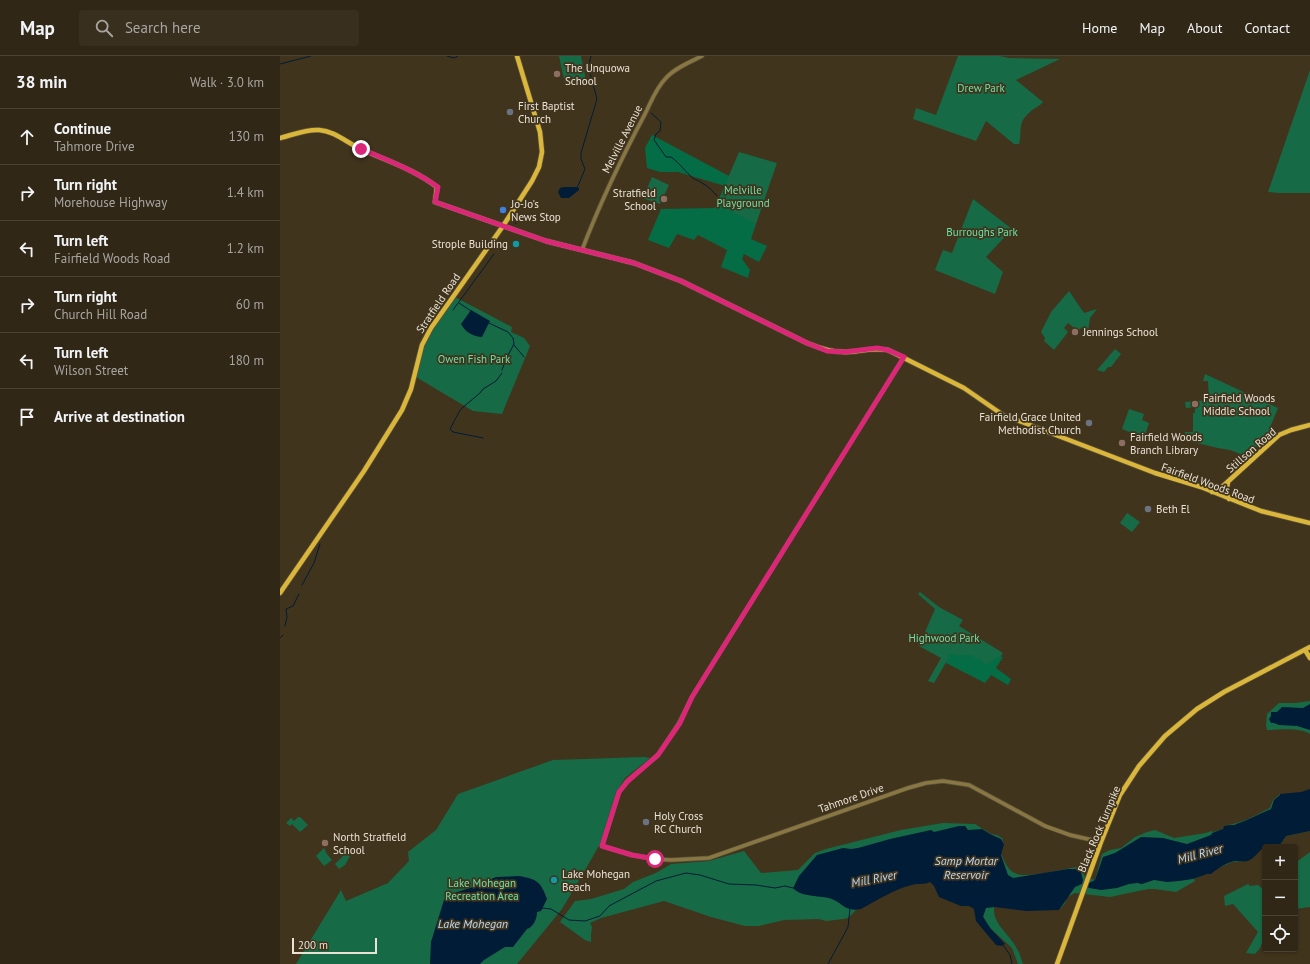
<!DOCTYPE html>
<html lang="en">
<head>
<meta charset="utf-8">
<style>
  body { margin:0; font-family:"PT Sans",sans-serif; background:#382f1f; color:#f1f3f6 }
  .controls { position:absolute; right:12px; bottom:12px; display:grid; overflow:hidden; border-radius:4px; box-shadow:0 1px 3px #0004 }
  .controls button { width:36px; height:36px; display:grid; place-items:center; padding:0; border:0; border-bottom:1px solid #4b4435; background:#302716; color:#f1f3f6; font:20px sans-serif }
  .scale { position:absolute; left:12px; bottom:10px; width:85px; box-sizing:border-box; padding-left:4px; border:2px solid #eae2d5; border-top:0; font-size:11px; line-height:14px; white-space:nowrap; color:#eae2d5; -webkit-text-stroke:3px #40341d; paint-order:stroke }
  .stop { position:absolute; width:12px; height:12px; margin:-9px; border:3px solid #db2777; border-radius:50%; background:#fff }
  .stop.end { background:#db2777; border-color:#fff; box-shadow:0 1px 4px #0008 }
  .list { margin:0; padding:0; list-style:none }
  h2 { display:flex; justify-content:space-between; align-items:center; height:52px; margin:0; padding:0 16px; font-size:17px }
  h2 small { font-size:13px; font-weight:400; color:#a8a5a1 }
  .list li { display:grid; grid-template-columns:26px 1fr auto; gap:12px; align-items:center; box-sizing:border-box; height:56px; padding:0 16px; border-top:1px solid #4b4435 }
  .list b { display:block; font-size:15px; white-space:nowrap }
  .list p { margin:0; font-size:13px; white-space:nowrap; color:#a8a5a1 }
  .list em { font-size:13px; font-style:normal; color:#a8a5a1 }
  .icon { flex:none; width:22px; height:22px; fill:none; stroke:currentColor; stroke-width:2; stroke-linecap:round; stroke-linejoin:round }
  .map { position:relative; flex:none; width:1030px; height:908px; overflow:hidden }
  header { display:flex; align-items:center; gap:24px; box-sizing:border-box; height:56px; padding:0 20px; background:#302716; border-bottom:1px solid #4b4435 }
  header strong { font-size:19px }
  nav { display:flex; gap:22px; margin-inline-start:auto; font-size:14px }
  .search { width:280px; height:36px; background:#382f1f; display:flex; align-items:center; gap:10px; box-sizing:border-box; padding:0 14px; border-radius:4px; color:#a8a5a1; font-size:15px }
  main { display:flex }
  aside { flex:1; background:#302716 }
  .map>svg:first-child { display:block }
  .green { fill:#176a46 }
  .forest { fill:#056d45 }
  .water { fill:#001c37 }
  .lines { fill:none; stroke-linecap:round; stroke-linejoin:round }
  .stream { stroke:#001c37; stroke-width:1 }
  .minor-casing { stroke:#5b503a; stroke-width:5 }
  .major-casing { stroke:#5b503a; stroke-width:6 }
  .minor { stroke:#887742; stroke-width:3.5 }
  .major { stroke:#dab63b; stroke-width:4.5 }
  .route { stroke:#db2777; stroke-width:5 }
  .education-dot { fill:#8d6e63; stroke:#40341d; stroke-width:1.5 }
  .worship-dot { fill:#6b7280; stroke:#40341d; stroke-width:1.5 }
  .shop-dot { fill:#3f7fe0; stroke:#40341d; stroke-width:1.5 }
  .culture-dot { fill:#0f9aa8; stroke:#40341d; stroke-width:1.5 }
  .labels { text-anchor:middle; stroke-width:3.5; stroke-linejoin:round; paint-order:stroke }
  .poi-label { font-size:11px; fill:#eae2d5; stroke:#40341d; text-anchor:start }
  .park-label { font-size:11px; fill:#6de1a7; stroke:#40341d }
  .street-label { font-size:11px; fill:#eae2d5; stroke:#40341d }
  .water-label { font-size:12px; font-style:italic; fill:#bad8f8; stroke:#40341d }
</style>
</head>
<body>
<header>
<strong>Map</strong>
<div class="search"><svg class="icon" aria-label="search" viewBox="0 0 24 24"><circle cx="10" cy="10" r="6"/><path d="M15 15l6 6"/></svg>Search here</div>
<nav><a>Home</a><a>Map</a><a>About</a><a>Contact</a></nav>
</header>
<main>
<aside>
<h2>38 min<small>Walk · 3.0 km</small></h2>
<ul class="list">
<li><svg class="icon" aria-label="ahead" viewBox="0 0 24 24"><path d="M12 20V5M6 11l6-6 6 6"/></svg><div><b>Continue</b><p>Tahmore Drive</p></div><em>130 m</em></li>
<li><svg class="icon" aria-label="right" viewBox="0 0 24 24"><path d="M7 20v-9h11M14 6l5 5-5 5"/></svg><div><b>Turn right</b><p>Morehouse Highway</p></div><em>1.4 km</em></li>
<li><svg class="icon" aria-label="left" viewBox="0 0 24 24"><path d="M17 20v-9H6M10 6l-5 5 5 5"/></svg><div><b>Turn left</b><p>Fairfield Woods Road</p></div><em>1.2 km</em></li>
<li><svg class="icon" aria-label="right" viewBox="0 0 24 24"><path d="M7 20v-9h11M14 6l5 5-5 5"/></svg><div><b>Turn right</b><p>Church Hill Road</p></div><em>60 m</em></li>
<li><svg class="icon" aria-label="left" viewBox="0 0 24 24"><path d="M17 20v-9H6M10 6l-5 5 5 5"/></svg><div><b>Turn left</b><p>Wilson Street</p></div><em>180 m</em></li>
<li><svg class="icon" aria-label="arrive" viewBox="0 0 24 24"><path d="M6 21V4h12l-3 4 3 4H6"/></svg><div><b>Arrive at destination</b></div></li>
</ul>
</aside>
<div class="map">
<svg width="1030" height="908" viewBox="0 0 1030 908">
  <rect width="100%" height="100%" fill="#40341d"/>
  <path class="green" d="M279,0H301L306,24L285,28Z
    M678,0H720L728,2L780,3L736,24L763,46C760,50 754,52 750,56C736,68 743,75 739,88H734L706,65L696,85L633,63L636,52L656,59Z
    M1030,14V137H1000L988,136Z
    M459,96L497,107L476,168L435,152Z
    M372,121L389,129L380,148L365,143L364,139Z
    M693,143L732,173L706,201L723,216L715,238L655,214L663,194L672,197Z
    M789,235L804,257L817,253L810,262L808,276L802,271L798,275L788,267L784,272L788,276L774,294L764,285L765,282L761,276L771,256Z
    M175,241L232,271L231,276L244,282L250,290L222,358L193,355L136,321L144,289L152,273Z
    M835,293L841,298L831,311H828L824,316L817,314Z
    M925,318L998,352L989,374L993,377L966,400L950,394L938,392L896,382V379L905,378V376H913V357H915V351L906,352L905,346L929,344L928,325H923Z
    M849,353L864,358L862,364L869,367L864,382L842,373Z
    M847,457L860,466L852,476L840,467Z
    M640,536L659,551L683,564L679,570L723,597L705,624L668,603L654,627L648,625L661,602L639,590L655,553L638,538Z
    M1030,645V678C1018,671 1000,674 987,674L986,669L987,658L999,647H1015Z
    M364,701L370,702L345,722L336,736L320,788L301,821L282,853L237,908H16L61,834L66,845L108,827L129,805L128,796L156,774L178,738L273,704Z
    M1000,738L1030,775L1006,780L999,790L995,788L986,789L967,805L952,806L914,823L915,825L896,836L875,833H868L830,841L795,837L787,841L785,847L779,854H770L760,851L715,848C709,866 730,878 737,893C740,897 741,903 743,908H738L732,892L709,871L697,849L650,818L580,850L568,862L564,863L546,865L539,863L504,864L479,870H465L431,861L384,845L321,862L310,867L312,871L311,878V886L305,884L280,866L295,845L311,843L344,833L353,826L376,817L391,808L429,805L464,795L481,817L518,814L535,797L546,793L621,774L663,767L695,768L711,778L717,779L722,782L724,788L720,795C724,804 727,815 737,818C750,822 785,812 800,811L802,812L805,821L815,824L822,798L830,794L841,792L855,781L867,776L875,774L894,782L926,777L931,775L933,776L943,773L944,770C947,769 950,769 953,768C966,765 978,758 990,752L993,744Z
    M18,761H20L28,769L20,776L12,768L10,770L6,767L11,762L14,765Z
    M44,792L47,798L52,804L44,810L36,800Z
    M1030,796V851L1015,853V807Z
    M66,797L70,800L65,809L59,813L55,808Z
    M968,828L970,830L978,829L985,835V880L980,892L975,898L966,897L978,876L953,848L945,850L944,840Z"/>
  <path class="forest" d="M372,79L449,120L438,148L476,168L471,183L487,190L479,206L464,198L462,203L470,214L468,222L441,211L447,194L418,179L414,184L397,178L389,192L368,184L381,153L435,152L445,130L398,116H380L367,112L365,92Z
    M670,597L675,599H692L696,603H700L706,609L719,600L723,601L716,612L731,623L728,629L711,619L705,627L666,607Z"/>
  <path class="water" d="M284,131H296L299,132V134L289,142H281L278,136L280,132Z
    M191,254L210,265L202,281C194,281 185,276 181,268Z
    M1030,648V674L1017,670L999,669L994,667H991L989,663L991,660V656H997L1002,651L1023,652Z
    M1030,733V775L1006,780L999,790C983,783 980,800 968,805C964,806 959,805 955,805C947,806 937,813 931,818H927L913,823L899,825L887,826L874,824L862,828L857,827L849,828L837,832L821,834L809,832L808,831L809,827L815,824L823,801L835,797L861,781L883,782L907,788L931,779L932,777L943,773L944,770C948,769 950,769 954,769C966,765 979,758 991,753L994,744L1000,739V738L1021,736Z
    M679,770H685L688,774L702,773L710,778L721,783L724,788L721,799L728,819L733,822L788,813H800L803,824L802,828L795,831L779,854L746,855L715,851L706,852L703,861L711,873L725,888L721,890L716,889L696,865L694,853L689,850H681L659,841L654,830L650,826C644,829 638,827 632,829C614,833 598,844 581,853C565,856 564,848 552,843C541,839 522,842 513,832L519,820L537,799L563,792L571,793L578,792L610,783L651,774L654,776Z
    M239,820C257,823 261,826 267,843L261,855L257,856C257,862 254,871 247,873L233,891H225L204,904L200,908H150L151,886L164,844L174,837L193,831L216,821Z"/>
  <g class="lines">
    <path class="stream" d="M167,0L174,2L178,0
      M0,8L31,0
      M371,57L381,66L380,75L376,78L374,84L386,101H391C401,108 405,116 414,123C416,124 420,125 422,127C428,130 433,135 437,140
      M297,132L305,113L301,103V97L317,43L310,17L309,8L311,0
      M235,168L238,163
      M179,247L191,255
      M173,254L214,198
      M209,267L228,276L233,282L234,288L226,303L222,314
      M234,289L244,301
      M203,382L173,376L170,373L179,356L182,352L200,337L203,333L216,325L222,317
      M22,529L34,507L40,488
      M5,570L7,561L6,553L13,550L19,538
      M0,582L3,579
      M262,852L271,853L289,864L305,865L320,860L329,850L376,825L406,817L420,819L449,828L476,829L495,832L505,830L513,832
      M723,889L730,899L732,908
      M548,908L568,871L570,852"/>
    <defs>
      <path id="minor" d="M302,194C320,147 341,103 365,58C371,46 376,32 386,22C395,12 410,6 422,0
        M624,301L412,641L399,667L378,699L347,725L339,736L322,790L352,799L375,803L391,804L429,802L628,732L646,727L663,725L689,729L765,770L790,779L821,786"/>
      <path id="major" d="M0,82C12,79 27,73 39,74C55,75 67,87 81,93C107,105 134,113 157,131L155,146L266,185L354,207L401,225L527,287C539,292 550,296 564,296C580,296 591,291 608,294L684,332L723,359L742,366L875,417L921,431L981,455L1030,467
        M948,426L946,437L949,443
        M932,436L942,431L999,379L1011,374L1030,369
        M0,537L84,415L122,354L131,333L142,289L151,272L223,170L252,125L259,111L262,96L260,76L237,0
        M1025,594L1030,602
        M777,908L821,786L840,739L859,710L885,680L917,653L944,636L1030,591"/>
    </defs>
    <use href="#minor" class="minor-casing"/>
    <use href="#major" class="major-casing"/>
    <use href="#minor" class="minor"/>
    <use href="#major" class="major"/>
  </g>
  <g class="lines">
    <path class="route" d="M81,93C107,104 134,114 158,131L155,146L266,185L354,207L401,225L527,287L547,295L565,296L597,292L608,294L624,301L412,641L400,667L378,699L348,725L339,736L322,790L352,799L375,803"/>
  </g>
  <g class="education-dot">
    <circle cx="277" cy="18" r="4"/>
    <circle cx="384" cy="143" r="4"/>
    <circle cx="795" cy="276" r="4"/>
    <circle cx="915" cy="348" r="4"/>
    <circle cx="842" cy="387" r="4"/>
    <circle cx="45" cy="787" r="4"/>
  </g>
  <g class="worship-dot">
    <circle cx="230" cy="56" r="4"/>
    <circle cx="809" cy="367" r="4"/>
    <circle cx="868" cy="453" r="4"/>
    <circle cx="366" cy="766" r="4"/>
  </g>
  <circle class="shop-dot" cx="223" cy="154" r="4"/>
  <g class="culture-dot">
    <circle cx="236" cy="188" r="4"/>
    <circle cx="274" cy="824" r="4"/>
  </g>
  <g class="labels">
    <g class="poi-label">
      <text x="285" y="16">The Unquowa<tspan x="285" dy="13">School</tspan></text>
      <text x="238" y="54">First Baptist<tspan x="238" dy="13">Church</tspan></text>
      <text x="376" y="141" text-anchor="end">Stratfield<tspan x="376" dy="13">School</tspan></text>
      <text x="231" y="152">Jo-Jo's<tspan x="231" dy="13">News Stop</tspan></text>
      <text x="228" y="192" text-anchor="end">Strople Building</text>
      <text x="803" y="280">Jennings School</text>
      <text x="923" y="346">Fairfield Woods<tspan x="923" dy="13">Middle School</tspan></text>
      <text x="801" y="365" text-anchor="end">Fairfield Grace United<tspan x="801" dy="13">Methodist Church</tspan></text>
      <text x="850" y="385">Fairfield Woods<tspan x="850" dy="13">Branch Library</tspan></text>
      <text x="876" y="457">Beth El</text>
      <text x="374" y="764">Holy Cross<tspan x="374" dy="13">RC Church</tspan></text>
      <text x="53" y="785">North Stratfield<tspan x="53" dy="13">School</tspan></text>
      <text x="282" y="822">Lake Mohegan<tspan x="282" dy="13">Beach</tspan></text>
    </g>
    <g class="park-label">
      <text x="701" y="36">Drew Park</text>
      <text x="463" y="138">Melville<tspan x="463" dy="13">Playground</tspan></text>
      <text x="702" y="180">Burroughs Park</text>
      <text x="194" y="307">Owen Fish Park</text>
      <text x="664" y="586">Highwood Park</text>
      <text x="202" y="831">Lake Mohegan<tspan x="202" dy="13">Recreation Area</tspan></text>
    </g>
    <g class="street-label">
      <text transform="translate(342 83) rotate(-63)" y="4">Melville Avenue</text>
      <text transform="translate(158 247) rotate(-56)" y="4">Stratfield Road</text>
      <text transform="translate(971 394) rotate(-41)" y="4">Stillson Road</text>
      <text transform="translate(928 427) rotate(20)" y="4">Fairfield Woods Road</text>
      <text transform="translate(571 742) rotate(-19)" y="4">Tahmore Drive</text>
      <text transform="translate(819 773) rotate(-67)" y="4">Black Rock Turnpike</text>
    </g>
    <g class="water-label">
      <text transform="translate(920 798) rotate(-15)" y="4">Mill River</text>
      <text x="686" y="809">Samp Mortar<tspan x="686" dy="14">Reservoir</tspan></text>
      <text transform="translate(594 823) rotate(-11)" y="4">Mill River</text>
      <text x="193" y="872">Lake Mohegan</text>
    </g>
  </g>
</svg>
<div class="controls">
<button>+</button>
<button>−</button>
<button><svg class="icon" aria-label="locate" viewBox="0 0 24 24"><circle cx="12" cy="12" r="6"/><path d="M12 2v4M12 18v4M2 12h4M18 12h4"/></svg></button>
</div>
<div class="scale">200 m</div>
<div class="stop" style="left:375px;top:803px"></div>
<div class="stop end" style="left:81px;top:93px"></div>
</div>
</main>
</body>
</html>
